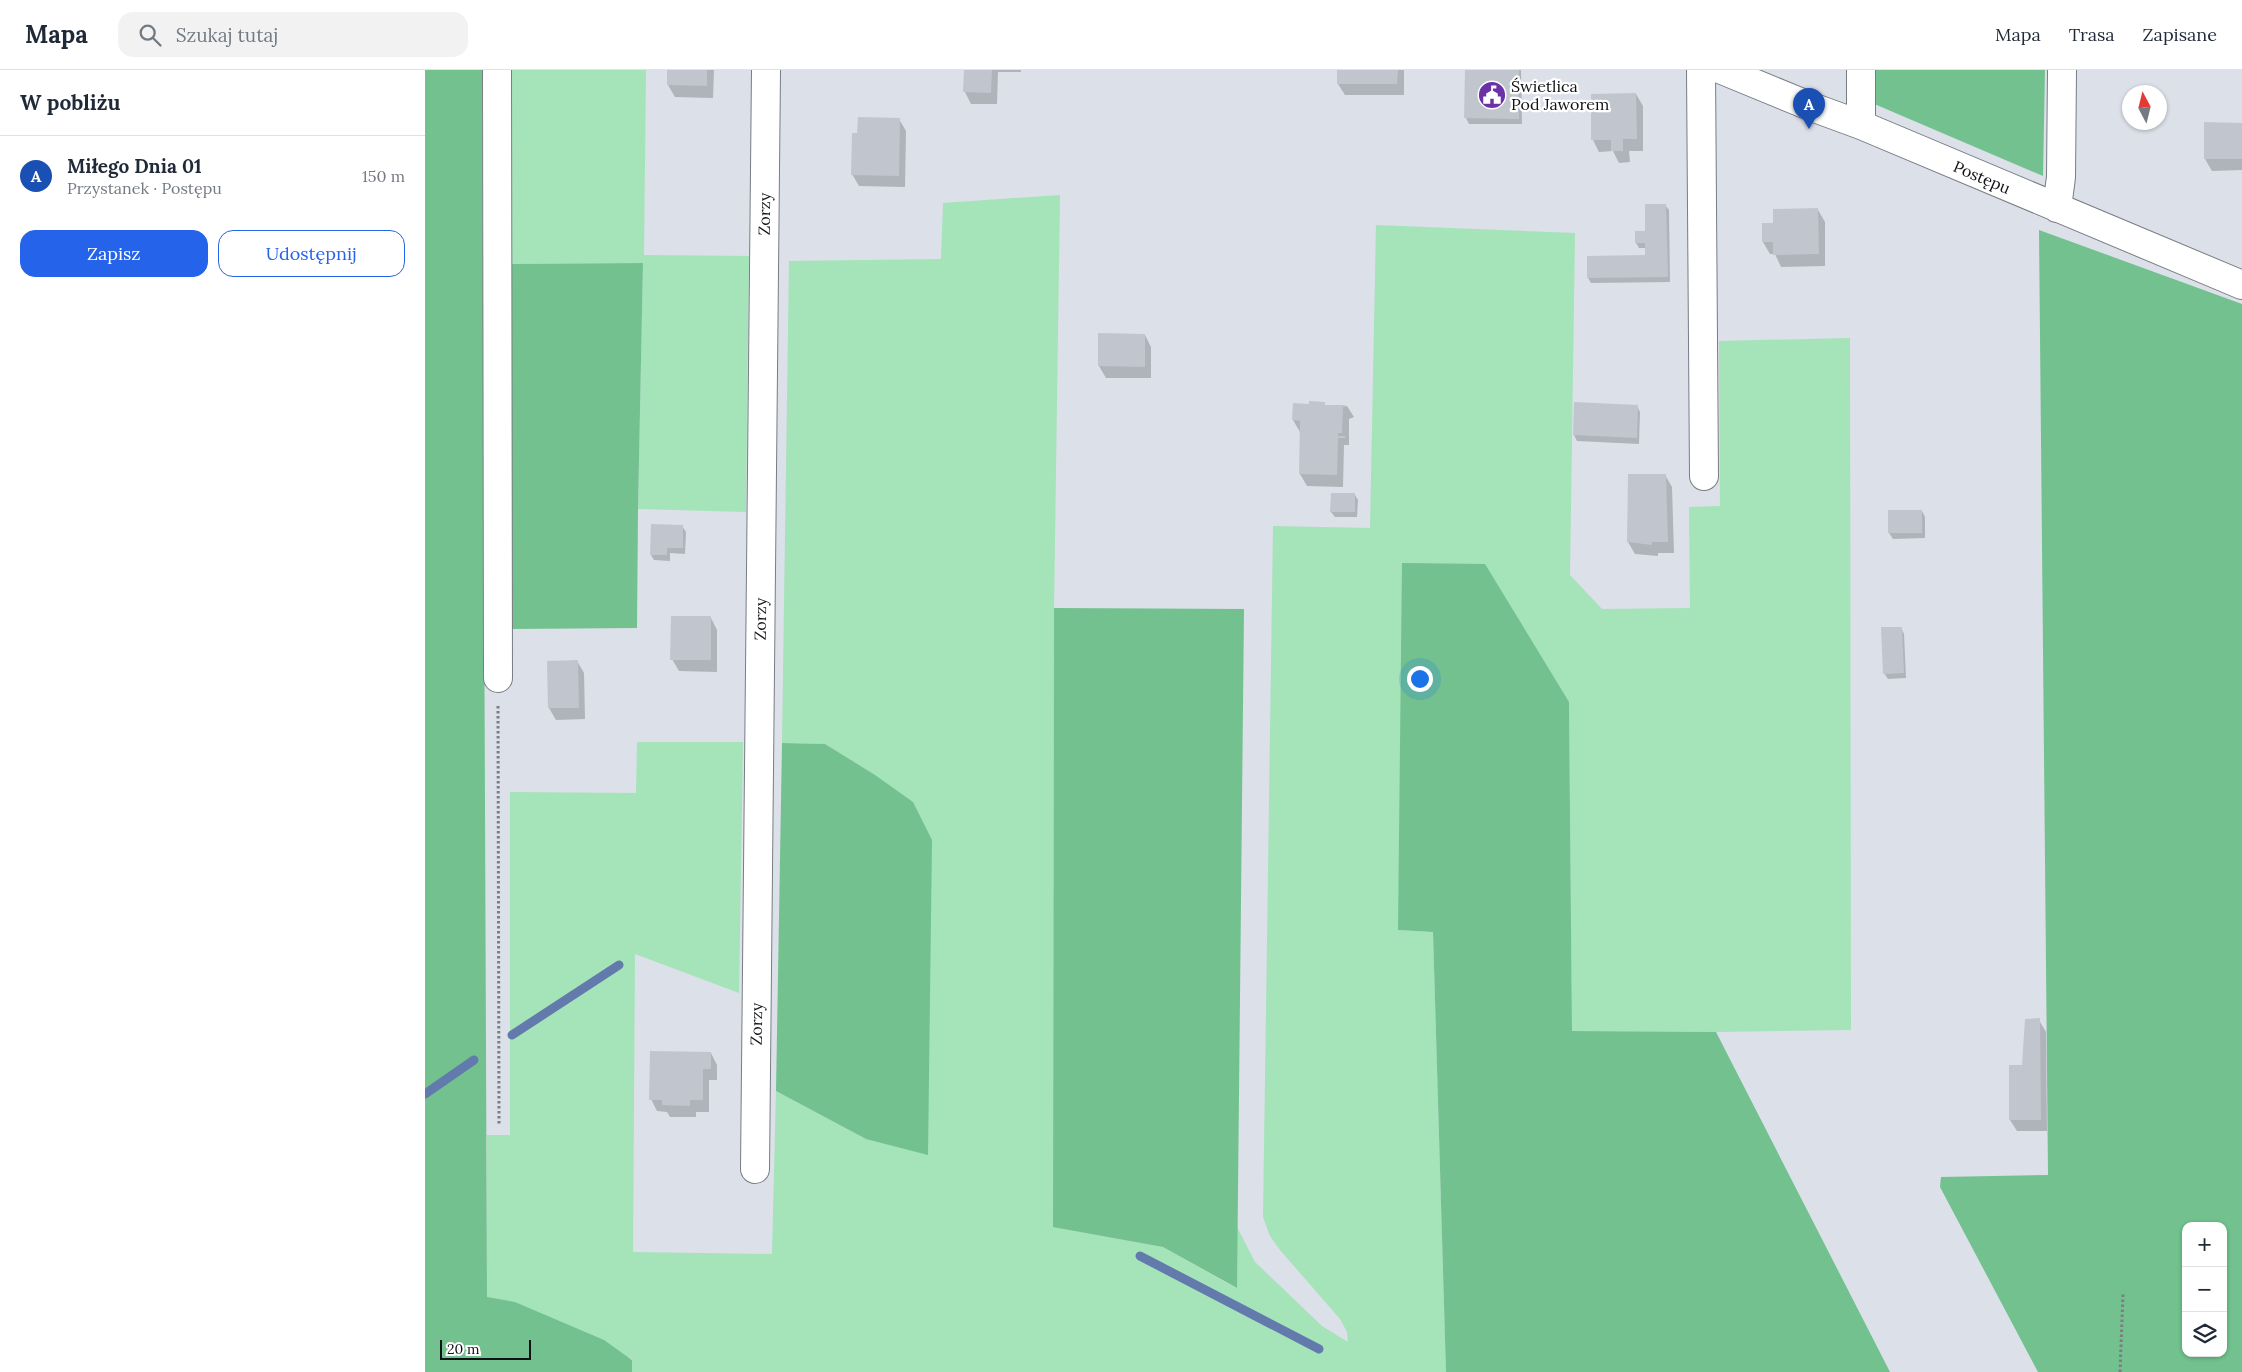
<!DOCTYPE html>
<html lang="pl">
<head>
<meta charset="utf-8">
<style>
  body { margin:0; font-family:Lora,serif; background:#f2f2f3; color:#1f2937 }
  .controls { position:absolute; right:15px; bottom:15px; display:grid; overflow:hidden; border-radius:10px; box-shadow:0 1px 4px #0004 }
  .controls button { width:45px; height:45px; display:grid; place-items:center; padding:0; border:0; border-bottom:1px solid #e0e1e3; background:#fff; color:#1f2937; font:25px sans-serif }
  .compass { position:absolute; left:1697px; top:15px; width:45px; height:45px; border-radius:50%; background:#fff; box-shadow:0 1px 4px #0004; rotate:353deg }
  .scale { position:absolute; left:15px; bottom:12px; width:91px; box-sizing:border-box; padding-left:5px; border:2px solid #101215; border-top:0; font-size:14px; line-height:18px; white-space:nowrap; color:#101215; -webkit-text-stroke:4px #fff; paint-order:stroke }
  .you { position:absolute; left:994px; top:608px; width:18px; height:18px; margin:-12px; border:4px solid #fff; border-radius:50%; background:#1a73e8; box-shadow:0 0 0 8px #1a73e833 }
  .badge { display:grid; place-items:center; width:32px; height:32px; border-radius:50%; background:#2563eb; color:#fff; font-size:16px; font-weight:700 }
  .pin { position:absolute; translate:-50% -41px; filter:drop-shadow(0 1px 2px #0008) }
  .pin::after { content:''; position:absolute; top:26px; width:18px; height:15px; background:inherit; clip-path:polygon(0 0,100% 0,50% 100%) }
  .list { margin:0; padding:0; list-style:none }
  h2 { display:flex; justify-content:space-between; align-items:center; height:65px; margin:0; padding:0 20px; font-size:21px }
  h2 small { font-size:16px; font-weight:400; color:#747a83 }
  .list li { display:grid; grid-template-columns:32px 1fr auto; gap:15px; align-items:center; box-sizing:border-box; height:80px; padding:0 20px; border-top:1px solid #e0e1e3 }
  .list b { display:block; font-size:19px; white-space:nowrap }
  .list p { margin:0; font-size:16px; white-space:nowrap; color:#747a83 }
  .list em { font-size:16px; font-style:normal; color:#747a83 }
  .actions { display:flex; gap:10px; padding:15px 20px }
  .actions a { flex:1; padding:11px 0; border:1px solid #2563eb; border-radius:15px; text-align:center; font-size:18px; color:#2563eb }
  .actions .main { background:#2563eb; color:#fff }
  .icon { flex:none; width:28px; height:28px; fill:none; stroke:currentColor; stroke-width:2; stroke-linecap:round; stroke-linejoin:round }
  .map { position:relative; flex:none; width:1817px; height:1302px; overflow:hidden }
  header { display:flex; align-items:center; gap:30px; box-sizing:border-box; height:70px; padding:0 25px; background:#fff; border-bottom:1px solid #e0e1e3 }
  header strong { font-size:24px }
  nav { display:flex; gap:28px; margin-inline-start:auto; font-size:18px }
  .search { width:350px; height:45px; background:#f2f2f3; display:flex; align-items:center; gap:12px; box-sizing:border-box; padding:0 18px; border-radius:15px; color:#747a83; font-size:19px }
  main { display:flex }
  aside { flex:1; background:#fff }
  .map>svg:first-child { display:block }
  .green { fill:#a5e3b9 }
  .forest { fill:#72c18e; fill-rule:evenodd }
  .shadow { fill:#0003 }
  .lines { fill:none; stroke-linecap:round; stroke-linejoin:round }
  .stream { stroke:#627aac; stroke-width:9 }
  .building { fill:#c1c6ce }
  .minor-casing { stroke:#787d84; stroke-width:30 }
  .path { stroke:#7a7d83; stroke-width:3; stroke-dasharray:2.5 2.5; stroke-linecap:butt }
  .minor { stroke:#fff; stroke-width:28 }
  .labels { text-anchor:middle; stroke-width:4.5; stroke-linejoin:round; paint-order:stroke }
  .poi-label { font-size:16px; fill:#101215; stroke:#fff; text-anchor:start }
  .street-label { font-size:16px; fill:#101215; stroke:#fff }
</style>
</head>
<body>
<header>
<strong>Mapa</strong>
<div class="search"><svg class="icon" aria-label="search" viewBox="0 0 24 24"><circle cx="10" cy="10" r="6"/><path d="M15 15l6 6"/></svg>Szukaj tutaj</div>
<nav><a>Mapa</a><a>Trasa</a><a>Zapisane</a></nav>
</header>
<main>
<aside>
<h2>W pobliżu<small></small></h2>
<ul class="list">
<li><span class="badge" style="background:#1a4fb4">A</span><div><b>Miłego Dnia 01</b><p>Przystanek · Postępu</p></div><em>150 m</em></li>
</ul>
<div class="actions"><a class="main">Zapisz</a><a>Udostępnij</a></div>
</aside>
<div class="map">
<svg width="1817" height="1302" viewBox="0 0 1817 1302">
  <rect width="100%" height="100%" fill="#dbe0e9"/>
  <path class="green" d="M85,0H221L219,185L324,186L321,442L213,439L218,193L86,194Z
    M635,125L629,538L628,1156L738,1177L811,1218L812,1157L830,1192L897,1256L923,1272L922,1262L915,1249L855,1180L845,1166L838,1147L848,456L945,458L951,155L1150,163L1145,505L1177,539L1265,538L1264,437L1295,436L1294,271L1425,268L1426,960L1291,962L1147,961L1144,632L973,860L1008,862L1021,1302H207V1289L90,1232L62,1228V1065H85V722L211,723L212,672H318L314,923L210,884L208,1182L347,1184L351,1021L441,1069L488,732L400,674L357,673L364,191L516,189L518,133Z"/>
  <path class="forest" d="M0,0H57L62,1227L90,1232L179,1270L207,1290V1302H0Z
    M1447,0H1620L1618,106L1447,33Z
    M1614,160L1817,234V1302H1613L1515,1117L1516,1107L1623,1105ZM1761,1156H1798V1283H1761Z
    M218,193L213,439L212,558L87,559L86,194Z
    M977,493L1060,494L1144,632L1147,961L1291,962L1465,1302H1021L1008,862L973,860Z
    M629,538L819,539L812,1218L738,1177L628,1157Z
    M357,673L400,674L450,705L488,732L507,770L503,1085L441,1069L351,1021Z"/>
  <path class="shadow" d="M244,0H289L288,28L250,27L243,15Z
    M540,0H596V2H573L572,34H546L540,22Z
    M913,0H979V25H920L913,14Z
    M1096,0L1097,54H1044L1041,48V2Z
    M1211,24L1218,36V81H1204L1205,92L1194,93L1188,81L1174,82L1168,70Z
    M474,49L481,61L480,117L434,116L427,104L434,64Z
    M1817,54V100L1787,101L1780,89Z
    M1240,135L1244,140L1245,212L1166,213L1163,208L1222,186V178H1214L1211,173L1222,162Z
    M1393,140L1400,152V196L1356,197L1350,184H1345L1338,172L1349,154Z
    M674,264L720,265L726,277V308H681L674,296Z
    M899,333L901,336H922L929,347L924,349V375H919L918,417L882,416L875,404V362L868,350L885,335Z
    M1150,333L1212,336L1215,342L1214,374L1152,371L1149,365Z
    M1240,405L1247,417L1249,483H1233V486L1210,484L1203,472Z
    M930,425L933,430L932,447H910L906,442Z
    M1497,441L1500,447V468L1468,469L1464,463Z
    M257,456L261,462L260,484L245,483V491L229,490L226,485Z
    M286,548L292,560V602L254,601L247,589Z
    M1476,558L1479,564L1481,608L1463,609L1459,603Z
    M152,591L159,603L160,649L131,650L124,638Z
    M1614,950L1621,962L1622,1061H1592L1585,1050L1598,996Z
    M286,983L292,995V1010H284V1042H271V1047H245L242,1042L232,1041L226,1029Z"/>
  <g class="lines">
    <path class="stream" d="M87,965L194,895
      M0,1024L49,990
      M715,1186L894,1279"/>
  </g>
  <path class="building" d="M242,0H282V16L242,15Z
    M539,0H567L566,23L538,22Z
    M912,0H973L972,14H912Z
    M1040,0H1094V49L1039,48Z
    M1211,23L1212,69H1198V81H1186V70H1166V24Z
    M433,47L475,48L474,106L426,105L427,63H432Z
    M1779,52L1817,53V89H1779Z
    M1220,134H1241L1243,207L1162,208V186L1220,185V173H1210V161H1220Z
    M1393,138L1394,184L1348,185V172H1337V153H1348V139Z
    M673,263L720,264V297L673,296Z
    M884,331L900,332V335H920L921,337H918L917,363H913V366H920V368H913L912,405L874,404L875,351L867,350L868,333L884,334Z
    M1149,332L1213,335L1212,368L1148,365Z
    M1203,404H1241L1243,472H1227V475L1202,472Z
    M906,423H930V442H905Z
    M1463,440H1497V463H1463Z
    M226,454L258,455V478H242V485H225Z
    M246,546H286V590H245Z
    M1456,557H1477L1479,603L1458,604Z
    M153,590L154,638H123L122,591Z
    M1615,948L1616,1050H1584V995H1597L1600,949Z
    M225,981L286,982V999H278V1030H265V1036L237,1035V1030H224Z"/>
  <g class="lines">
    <defs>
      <path id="minor" d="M72,0L73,608
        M1276,0L1279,406
        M1297,0L1387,37L1436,55L1817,215
        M1436,55V0
        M1632,138L1636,107L1637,0
        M330,1099L341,0"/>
    </defs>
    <use href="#minor" class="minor-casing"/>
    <path class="path" d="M73,636L74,1056
      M1695,1302L1698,1224"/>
    <use href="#minor" class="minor"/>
  </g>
  <defs>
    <symbol id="civic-disc" viewBox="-11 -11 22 22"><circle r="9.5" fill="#6b32a8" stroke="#fff"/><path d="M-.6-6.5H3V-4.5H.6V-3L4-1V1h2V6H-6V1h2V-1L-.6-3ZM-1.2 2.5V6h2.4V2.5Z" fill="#fff"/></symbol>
  </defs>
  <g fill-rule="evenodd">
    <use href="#civic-disc" x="1051" y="9" width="32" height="32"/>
  </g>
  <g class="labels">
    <g class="poi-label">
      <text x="1086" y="22">Świetlica<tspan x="1086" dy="18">Pod Jaworem</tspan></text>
    </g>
    <g class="street-label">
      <text transform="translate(1557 107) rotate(23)" y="6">Postępu</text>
      <text transform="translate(339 144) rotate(-89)" y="6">Zorzy</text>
      <text transform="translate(335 549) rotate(-89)" y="6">Zorzy</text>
      <text transform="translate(331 954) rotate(-89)" y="6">Zorzy</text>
    </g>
  </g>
</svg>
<div class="controls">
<button>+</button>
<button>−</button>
<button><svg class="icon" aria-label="layers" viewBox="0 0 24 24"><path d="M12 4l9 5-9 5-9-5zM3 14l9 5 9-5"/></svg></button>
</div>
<svg class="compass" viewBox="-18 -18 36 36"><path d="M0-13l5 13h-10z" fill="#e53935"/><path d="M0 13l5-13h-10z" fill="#747a83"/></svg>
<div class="scale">20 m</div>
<div class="you"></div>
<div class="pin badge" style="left:1384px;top:59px;background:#1a4fb4">A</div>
</div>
</main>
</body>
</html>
